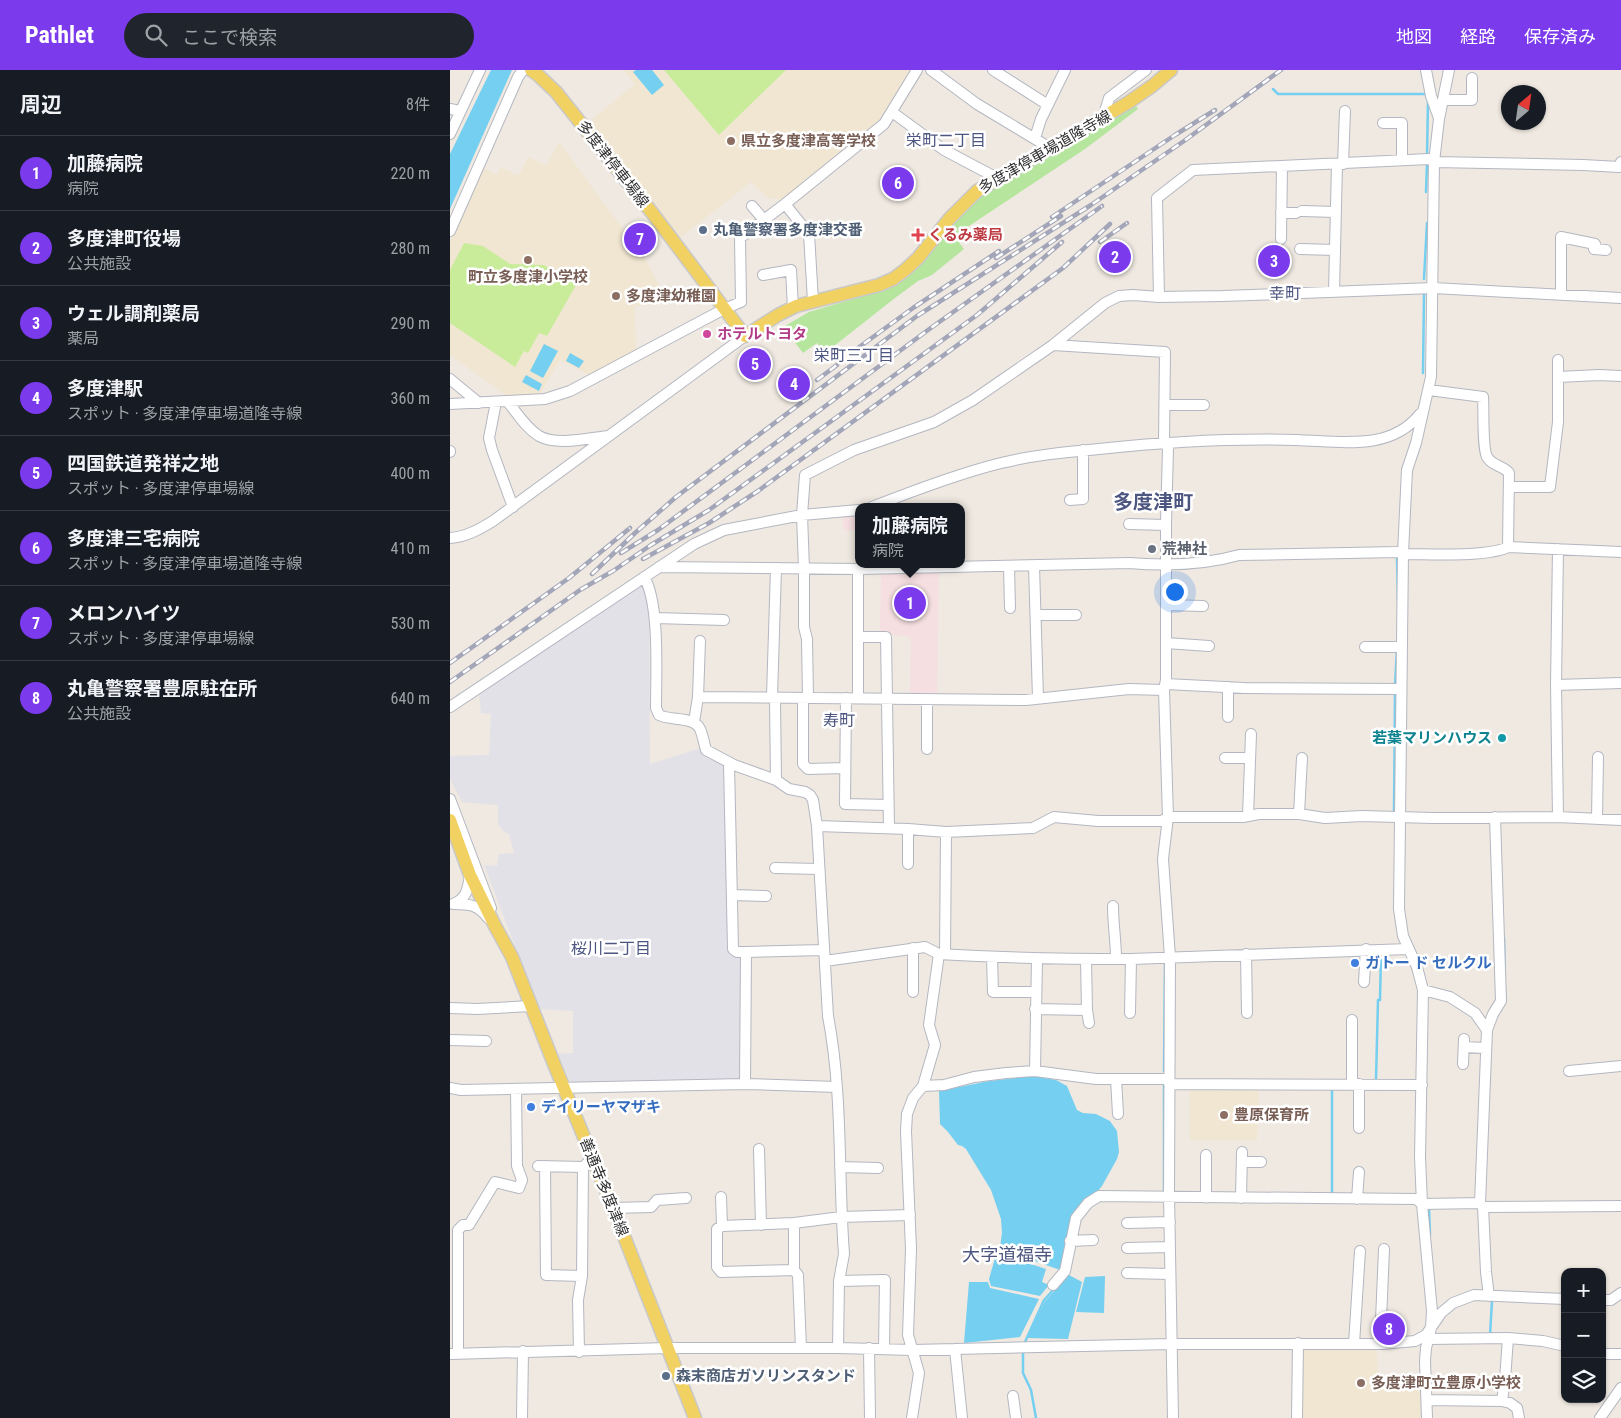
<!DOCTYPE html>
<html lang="ja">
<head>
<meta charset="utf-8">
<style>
  body { margin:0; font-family:"Roboto Condensed","Noto Sans JP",sans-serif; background:#20242c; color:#f1f3f6 }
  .controls { position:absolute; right:15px; bottom:15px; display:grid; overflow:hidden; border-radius:10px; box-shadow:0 1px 4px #0004 }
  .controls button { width:45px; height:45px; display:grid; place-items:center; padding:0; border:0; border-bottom:1px solid #363941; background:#171b24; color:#f1f3f6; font:25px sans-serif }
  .compass { position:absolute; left:1051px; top:15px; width:45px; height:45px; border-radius:50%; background:#171b24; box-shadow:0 1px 4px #0004; rotate:29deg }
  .you { position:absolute; left:724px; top:521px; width:18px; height:18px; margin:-12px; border:4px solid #fff; border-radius:50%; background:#1a73e8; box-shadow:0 0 0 8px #1a73e833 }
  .badge { display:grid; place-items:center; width:32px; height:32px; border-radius:50%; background:#7c3aed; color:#fff; font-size:16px; font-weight:700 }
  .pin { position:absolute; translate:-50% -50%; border:2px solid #fff; box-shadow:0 1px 5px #0006 }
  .popup { position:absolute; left:405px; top:433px; width:110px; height:65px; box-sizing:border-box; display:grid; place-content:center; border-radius:10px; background:#171b24; filter:drop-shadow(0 1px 4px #0005); font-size:16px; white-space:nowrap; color:#9ea1a6 }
  .popup b { font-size:19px; color:#f1f3f6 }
  .popup::after { content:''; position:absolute; left:50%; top:100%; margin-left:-10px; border:10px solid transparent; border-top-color:#171b24 }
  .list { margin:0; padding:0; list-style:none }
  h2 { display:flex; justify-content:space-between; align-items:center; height:65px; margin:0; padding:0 20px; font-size:21px }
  h2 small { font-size:16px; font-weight:400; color:#9ea1a6 }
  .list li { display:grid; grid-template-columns:32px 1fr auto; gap:15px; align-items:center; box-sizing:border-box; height:75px; padding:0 20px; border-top:1px solid #363941 }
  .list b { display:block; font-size:19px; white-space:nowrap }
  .list p { margin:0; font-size:16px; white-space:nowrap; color:#9ea1a6 }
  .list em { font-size:16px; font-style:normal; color:#9ea1a6 }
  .icon { flex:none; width:28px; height:28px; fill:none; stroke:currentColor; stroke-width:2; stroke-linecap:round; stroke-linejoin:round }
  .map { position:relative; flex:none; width:1171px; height:1348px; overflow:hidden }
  header { display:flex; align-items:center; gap:30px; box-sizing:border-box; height:70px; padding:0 25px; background:#7c3aed; color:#fff }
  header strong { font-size:24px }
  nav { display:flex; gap:28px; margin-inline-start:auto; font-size:18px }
  .search { width:350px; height:45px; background:#20242c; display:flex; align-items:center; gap:12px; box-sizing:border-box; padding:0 18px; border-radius:28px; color:#9ea1a6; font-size:19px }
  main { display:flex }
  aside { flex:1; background:#171b24 }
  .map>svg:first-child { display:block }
  .industrial { fill:#e3e1e8 }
  .education { fill:#f0e6d1 }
  .medical { fill:#f5dfe0 }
  .green { fill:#b6e59e }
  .pitch { fill:#c9ec9a }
  .water { fill:#75cff0 }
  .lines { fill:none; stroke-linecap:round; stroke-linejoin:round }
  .stream { stroke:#75cff0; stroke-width:2.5 }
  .minor-casing { stroke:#b4b7c1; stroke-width:12 }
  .major-casing { stroke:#c9c9c9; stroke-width:15 }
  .minor { stroke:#fff; stroke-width:10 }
  .major { stroke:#f2d163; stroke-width:12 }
  .rail-casing { stroke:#a3a6b8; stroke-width:4.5 }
  .rail { stroke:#fff; stroke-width:2.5; stroke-dasharray:8; stroke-linecap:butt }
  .education-dot { fill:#8d6e63; stroke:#fff; stroke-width:2 }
  .service-dot { fill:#5c6f8a; stroke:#fff; stroke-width:2 }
  .health-dot { fill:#e0444e; stroke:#fff; stroke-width:2 }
  .hotel-dot { fill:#d1479c; stroke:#fff; stroke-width:2 }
  .worship-dot { fill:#6b7280; stroke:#fff; stroke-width:2 }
  .culture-dot { fill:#0f9aa8; stroke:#fff; stroke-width:2 }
  .shop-dot { fill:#3f7fe0; stroke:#fff; stroke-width:2 }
  .labels { text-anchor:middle; stroke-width:5; stroke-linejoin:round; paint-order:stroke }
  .education-label { font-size:15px; font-weight:bold; fill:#785e54; stroke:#fff; text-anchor:start }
  .street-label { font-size:15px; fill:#2e2e2e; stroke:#fff }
  .service-label { font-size:15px; font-weight:bold; fill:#4e5e75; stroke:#fff; text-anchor:start }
  .health-label { font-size:15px; font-weight:bold; fill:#be3a42; stroke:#fff; text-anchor:start }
  .hotel-label { font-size:15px; font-weight:bold; fill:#b23c85; stroke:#fff; text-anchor:start }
  .worship-label { font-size:15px; font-weight:bold; fill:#5b616d; stroke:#fff; text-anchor:start }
  .culture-label { font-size:15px; font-weight:bold; fill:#0d838f; stroke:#fff; text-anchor:end }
  .shop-label { font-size:15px; font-weight:bold; fill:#366cbe; stroke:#fff; text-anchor:start }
  .neighbourhood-label { font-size:16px; fill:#4d5680; stroke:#fff }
  .quarter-label { font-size:18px; fill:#4d5680; stroke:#fff }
  .district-label { font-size:20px; font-weight:bold; fill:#4d5680; stroke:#fff }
</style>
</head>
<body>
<header>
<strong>Pathlet</strong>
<div class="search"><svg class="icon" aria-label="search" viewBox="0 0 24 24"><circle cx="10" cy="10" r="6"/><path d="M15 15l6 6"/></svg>ここで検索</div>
<nav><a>地図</a><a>経路</a><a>保存済み</a></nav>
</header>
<main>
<aside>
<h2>周辺<small>8件</small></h2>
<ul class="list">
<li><span class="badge">1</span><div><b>加藤病院</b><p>病院</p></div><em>220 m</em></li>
<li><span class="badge">2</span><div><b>多度津町役場</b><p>公共施設</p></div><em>280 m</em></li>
<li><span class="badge">3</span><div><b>ウェル調剤薬局</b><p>薬局</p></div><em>290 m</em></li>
<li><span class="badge">4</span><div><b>多度津駅</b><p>スポット · 多度津停車場道隆寺線</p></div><em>360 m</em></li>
<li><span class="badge">5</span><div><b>四国鉄道発祥之地</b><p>スポット · 多度津停車場線</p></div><em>400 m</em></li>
<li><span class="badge">6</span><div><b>多度津三宅病院</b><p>スポット · 多度津停車場道隆寺線</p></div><em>410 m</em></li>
<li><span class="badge">7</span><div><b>メロンハイツ</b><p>スポット · 多度津停車場線</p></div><em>530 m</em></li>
<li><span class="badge">8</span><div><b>丸亀警察署豊原駐在所</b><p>公共施設</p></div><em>640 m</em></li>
</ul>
</aside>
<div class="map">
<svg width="1171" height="1348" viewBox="0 0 1171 1348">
  <rect width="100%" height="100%" fill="#efe9e1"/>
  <path class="industrial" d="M191,515L195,516L201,548H199L200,694L251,678L253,685L275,696L278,880L280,885L293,889L292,1011L122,1015L108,984L123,983V941L89,939L34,795L47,796L49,784L64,783L59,764L53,761L48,754V735L12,732L0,709V686L39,685L41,644L31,643L29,624L172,526Z"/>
  <path class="education" d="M174,0H463L431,52L332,130L318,128L301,112L230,168L139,52L185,14Z
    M109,72L197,192L209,215L211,234L185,236L186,282L141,306L110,290L89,326L60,328L0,285V172L33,98L47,105L51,97L68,106L79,87L96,96Z
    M740,1019H809L807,1070H740Z
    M851,1277L927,1278L928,1310L972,1312V1348H850Z"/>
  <path class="medical" d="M409,444V460L394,461L392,447Z
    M489,500L487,623L460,624L461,567L430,563L431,502Z"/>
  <path class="green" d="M686,36L688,39L635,79L504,166L514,179L482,205L468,211L445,228L375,283L367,273L353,283L333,257L359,242L430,221L448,211L476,188L510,145L521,133L541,117Z"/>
  <path class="pitch" d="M214,0H336L269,65Z
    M14,173L33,176L60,194L94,195L126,215L97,266L89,263L78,283L74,281L65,297L0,253V200Z"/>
  <path class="water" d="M41,0H62L0,139V84Z
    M186,0H202L214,15L202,25L183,2Z
    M94,274L108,281L93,308L80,301Z
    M120,283L134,291L129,298L116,291Z
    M76,305L92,314L89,321L72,312Z
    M584,1006L606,1010L617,1016L627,1040L633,1043L646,1044L660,1051L667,1061L669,1082L667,1089L652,1116L646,1123L636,1130L610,1200L568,1185L562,1190L549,1184L552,1163L551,1149L541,1120L516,1079L512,1076L508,1075L498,1062L490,1054L489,1021L539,1011Z
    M545,1188L564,1194L569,1190L596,1199L592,1212L599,1215L590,1226L541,1216L539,1209Z
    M619,1205L632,1212L618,1269L577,1268L595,1231Z
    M655,1206L654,1243L626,1242L635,1207Z
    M519,1212H538L540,1218L589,1229L570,1267L514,1273Z"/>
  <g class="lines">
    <path class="stream" d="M823,19L828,24H976L978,32L977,86
      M976,122L977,93
      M974,209L977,153
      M973,303L974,225
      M947,488L948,531
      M945,615L947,579
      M944,744L945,622
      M1054,868L1055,928
      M714,1001L715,893
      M924,1010H926L928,930H930L931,883
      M714,1014V1124
      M882,1020V1124
      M979,1138L980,1165
      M1040,1265L1042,1231
      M575,1272L594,1230L605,1218
      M573,1282V1303L581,1320L586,1348"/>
    <defs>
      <path id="minor" d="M481,0L527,34L600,78
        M543,0L598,35
        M976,0L981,26L989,48
        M993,30H1022V8
        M0,39L10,41
        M442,42L494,80L547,108
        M653,48L659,28L696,0
        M933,53H952V90
        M0,64L30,0
        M585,68L591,49L615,0
        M893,94L895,41
        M335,134L359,164L363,231
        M302,136L314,150
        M852,141L886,142
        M831,143H846
        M0,161L68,7L73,0
        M831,169L832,96
        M850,179L885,180
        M313,205L341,200L343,238
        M884,222L887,94
        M1111,224V167L1145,174L1144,179L1156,180
        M709,227L707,128L743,100L979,89L984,92L1133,95L1169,97L1171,92
        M603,275L715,282L714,372L718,378L716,455V610L714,620L718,747L713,789L720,887L719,1125L723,1348
        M1108,307L1149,305L1171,306
        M0,309L29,333
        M979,320L1033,327C1034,340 1032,377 1037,387C1042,396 1054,396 1059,403L1058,477
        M46,332L39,368L42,380L63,437
        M58,332C67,343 76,358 89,366C107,376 139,368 158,366
        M0,334L95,329L120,321L274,239L291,232L290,168L335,134L434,54L467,0
        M715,335H754
        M0,381V382
        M1059,417H1100L1108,352V290
        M620,430L633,429V380
        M422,437C465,420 507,404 551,393C584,385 616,382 649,379C715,372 780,368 846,370C889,371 940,382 970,344
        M679,454L716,455
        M0,468C16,467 30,459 43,451L295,266
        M1108,479L1106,615L1108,747
        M559,496L560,538
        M584,496L588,628
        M209,497L408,499L679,493C715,496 754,495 789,485L948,482L957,484C981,484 1039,487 1058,477L1171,482
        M326,498L322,626L325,631L326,710
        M408,499V628
        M194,507C210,533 206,605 206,638L209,645C221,651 244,646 250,659C253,666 254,673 256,680L284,695L326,710L339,719L355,722L360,725L363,730L367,756L378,946C393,1024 388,1105 394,1184L389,1211L388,1278
        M716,535L753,536
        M586,545H626
        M205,548L274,550
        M408,567H436L439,758
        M716,573L759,576
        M915,577H951
        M716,614L794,618L950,619
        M1106,615L1171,613
        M248,627L576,630L679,619L714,620
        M353,628V694L358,699L395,698
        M358,628L357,569L354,557V499L352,445L355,405L404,380L484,352L523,330L603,275L655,233L669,226L683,225L709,227L773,226L983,218L1171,228
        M396,628L395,734L438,735
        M0,637L244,474L274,460L352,445L409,440
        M778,647V617
        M244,652L248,627L250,571
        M477,679V629
        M775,688H800
        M279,693L283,879L287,882H296
        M0,729L41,838
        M849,744L852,688
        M798,746L801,664
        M1147,749L1148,687
        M367,756L458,759L496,762L583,758L604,747L648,751H712L718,747H793L809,744H849L875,748L912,746L983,748L1108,747L1171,750
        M458,759V794
        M325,798L369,799
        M282,825L316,826
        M3,834C17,829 18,818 20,805
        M4,834C20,834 28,835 38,848
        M663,836C663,854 666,871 666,889
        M463,878V922
        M495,884L496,762
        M796,884L797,943
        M542,887L543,922H585
        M636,889L637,940L639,953
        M375,891L475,877L489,884C553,888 617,889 681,889L958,879
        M914,912L916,879
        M973,920L1000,927L1025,943L1037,960L1030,1133L1033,1137L1036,1202L1039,1226
        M0,938L27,939L81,936
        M585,939L637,940
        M680,943L681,889
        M902,950V1015
        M1037,960L1043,944L1051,931L1045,747
        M0,970L36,971
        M1014,977L1036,978
        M1013,994L1014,969
        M585,1001L587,889
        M1119,1001L1171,996
        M666,1009L668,1044
        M295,1014L296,882L374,880
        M719,1014L972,1015
        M473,1016L494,1015L524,1007L556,1003L585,1001L646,1009H719
        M0,1018L11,1020L295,1014L387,1017
        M909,1058V1014
        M309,1079L311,1155
        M756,1085V1128
        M792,1092H811
        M88,1096L133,1097
        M95,1096L96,1205L132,1206
        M390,1097L428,1098
        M271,1127L272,1156
        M791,1128L792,1082
        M907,1129L909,1102
        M1033,1137L1171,1136
        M163,1138L201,1137L207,1130L236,1128
        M344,1153L391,1147L460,1145
        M677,1153L720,1152
        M620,1171L643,1170
        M677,1178L720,1177
        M344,1200V1153L272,1156L267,1159V1197L271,1202L344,1200L348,1205L351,1278
        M677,1203L720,1204
        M389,1211L435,1210L434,1279
        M603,1215L615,1201L626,1148L638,1133L649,1126L966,1129L972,1134L1030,1133
        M1152,1230H1161L1171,1223
        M978,1269L1058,1268L1093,1271L1115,1276
        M904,1274L910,1181
        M930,1274L934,1179
        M419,1278L420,1348
        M505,1279L512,1348
        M129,1282L128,1230L132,1206L133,1097L143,1088
        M0,1284L217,1278H388L463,1280L722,1274H932L965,1271L976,1265L991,1243L1003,1233L1024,1225L1115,1229
        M8,1284V1160L13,1155H19L45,1112L69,1118L72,1110L67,1096L66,1019
        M1152,1284H1171
        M563,1326L566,1348
        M977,1330L1052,1331L1060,1333L1067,1338L1069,1348
        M1052,1331L1055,1310L1058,1268
        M72,1348L73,1281
        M462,1348L469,1303L458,1265L461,1179L456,1061L457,1044L463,1028L473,1016L485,975L479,955L489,884
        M847,1348L848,1273
        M977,1348L975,1291L976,1278L981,1258L982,1241L972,1134L970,1087L973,920L967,897L953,866L949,839L953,483L957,400L966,373L981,307L984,92L989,49L999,0
        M1150,1348L1171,1318"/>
      <path id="major" d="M81,0L88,5L106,22L203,144L295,266L328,245L346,236L429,215L443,209L455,200L468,188L500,148L527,121L679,32L702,16L721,0
        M0,750L20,805L45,856L62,887L102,989L163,1138L245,1348"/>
    </defs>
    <use href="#minor" class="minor-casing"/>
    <use href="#major" class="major-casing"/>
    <use href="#minor" class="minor"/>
    <use href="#major" class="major"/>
    <defs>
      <path id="rail" d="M602,147L725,65L765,40
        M650,172L677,153
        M546,188L611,146
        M401,283L463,238L549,181
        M367,310L387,295
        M171,483L208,460L478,260L652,136
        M193,489L259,453L308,421L613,198L660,154
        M142,504L185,463L226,427L467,246L641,135L734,71L831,0
        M0,593L119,508L180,458
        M0,612L130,520L163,501L201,475L259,440L527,245L612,172"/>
    </defs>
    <use href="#rail" class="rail-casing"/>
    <use href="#rail" class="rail"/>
  </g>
  <g class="education-dot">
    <circle cx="281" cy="71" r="5"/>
    <circle cx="78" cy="190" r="5"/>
    <circle cx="166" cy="226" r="5"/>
    <circle cx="774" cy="1045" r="5"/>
    <circle cx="911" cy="1313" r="5"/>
  </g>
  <g class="service-dot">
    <circle cx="253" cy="160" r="5"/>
    <circle cx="216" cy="1306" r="5"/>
  </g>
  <path class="health-dot" d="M465.5 157.5h5v5h5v5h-5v5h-5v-5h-5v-5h5z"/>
  <circle class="hotel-dot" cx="257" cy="264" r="5"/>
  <circle class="worship-dot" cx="702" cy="479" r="5"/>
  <circle class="culture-dot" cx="1052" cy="668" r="5"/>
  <g class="shop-dot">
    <circle cx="905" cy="893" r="5"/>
    <circle cx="81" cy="1037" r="5"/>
  </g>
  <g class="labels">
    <g class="education-label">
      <text x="291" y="76">県立多度津高等学校</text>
      <text x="78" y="212" text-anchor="middle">町立多度津小学校</text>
      <text x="176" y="231">多度津幼稚園</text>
      <text x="784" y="1050">豊原保育所</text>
      <text x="921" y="1318">多度津町立豊原小学校</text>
    </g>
    <g class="street-label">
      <text transform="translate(595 82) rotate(-30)" y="5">多度津停車場道隆寺線</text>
      <text transform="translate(163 94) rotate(52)" y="5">多度津停車場線</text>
      <text transform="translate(154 1117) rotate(68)" y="5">善通寺多度津線</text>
    </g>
    <g class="service-label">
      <text x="263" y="165">丸亀警察署多度津交番</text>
      <text x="226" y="1311">森末商店ガソリンスタンド</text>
    </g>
    <g class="health-label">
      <text x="478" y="170">くるみ薬局</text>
    </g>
    <g class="hotel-label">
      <text x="267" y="269">ホテルトヨタ</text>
    </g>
    <g class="worship-label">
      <text x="712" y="484">荒神社</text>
    </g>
    <g class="culture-label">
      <text x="1042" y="673">若葉マリンハウス</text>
    </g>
    <g class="shop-label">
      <text x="915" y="898">ガトー ド セルクル</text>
      <text x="91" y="1042">デイリーヤマザキ</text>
    </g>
    <g class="neighbourhood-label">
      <text x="496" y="76">栄町二丁目</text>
      <text x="835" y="229">幸町</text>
      <text x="404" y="291">栄町三丁目</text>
      <text x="389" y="656">寿町</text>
      <text x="161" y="884">桜川二丁目</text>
    </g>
    <g class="quarter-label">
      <text x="557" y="1191">大字道福寺</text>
    </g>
    <g class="district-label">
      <text x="703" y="439">多度津町</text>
    </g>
  </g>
</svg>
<div class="controls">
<button>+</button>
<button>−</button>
<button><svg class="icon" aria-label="layers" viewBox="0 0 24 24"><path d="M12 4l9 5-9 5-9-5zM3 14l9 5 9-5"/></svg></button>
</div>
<svg class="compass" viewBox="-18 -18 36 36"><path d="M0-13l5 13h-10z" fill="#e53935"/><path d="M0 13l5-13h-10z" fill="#9ea1a6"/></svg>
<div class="you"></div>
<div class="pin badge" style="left:460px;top:533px">1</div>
<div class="popup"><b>加藤病院</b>病院</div>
<div class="pin badge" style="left:665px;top:187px">2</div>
<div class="pin badge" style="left:824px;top:191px">3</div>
<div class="pin badge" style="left:344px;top:314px">4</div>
<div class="pin badge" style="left:305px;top:294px">5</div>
<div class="pin badge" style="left:448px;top:113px">6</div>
<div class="pin badge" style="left:190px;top:169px">7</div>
<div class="pin badge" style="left:939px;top:1259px">8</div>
</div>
</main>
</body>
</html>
